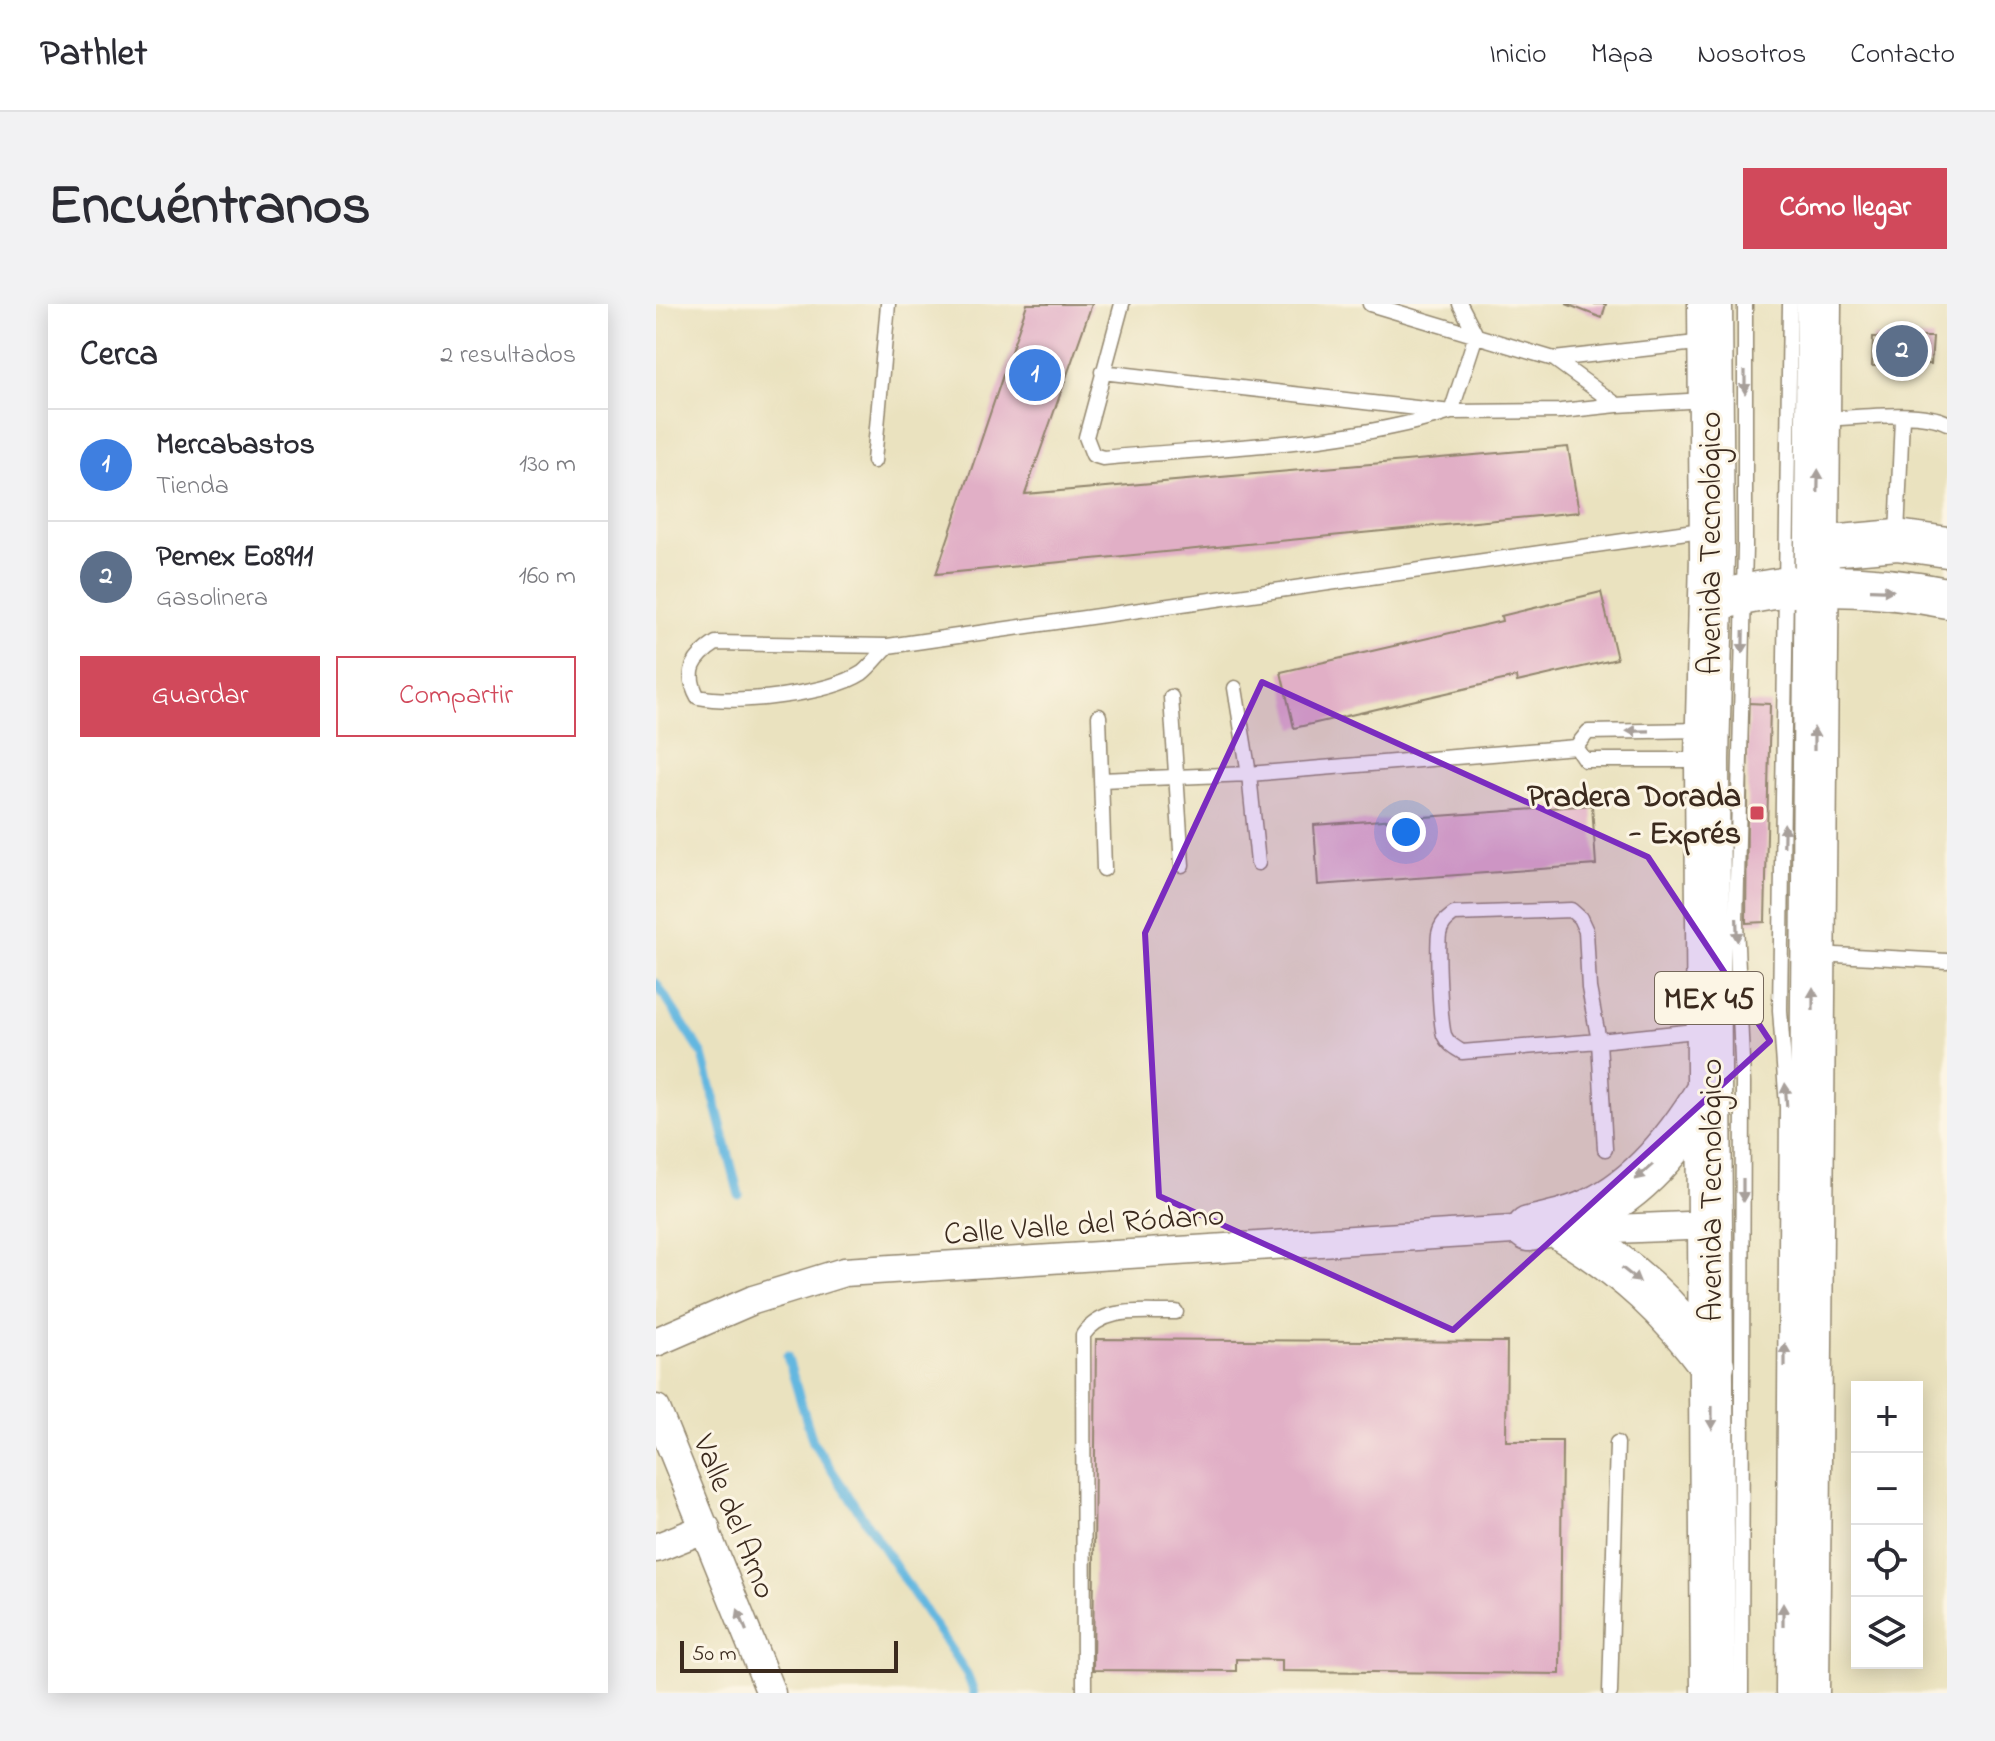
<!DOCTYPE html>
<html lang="es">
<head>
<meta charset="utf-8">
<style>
  body { margin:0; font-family:"Indie Flower",sans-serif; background:#f2f2f3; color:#2b2b33 }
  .controls { position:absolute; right:24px; bottom:24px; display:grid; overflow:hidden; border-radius:0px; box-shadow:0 4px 20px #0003 }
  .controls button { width:72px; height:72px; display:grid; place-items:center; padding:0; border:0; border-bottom:2px solid #e1e1e2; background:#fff; color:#2b2b33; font:40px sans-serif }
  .scale { position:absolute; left:24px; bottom:20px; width:218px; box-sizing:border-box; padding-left:8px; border:4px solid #3b2a1e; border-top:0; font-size:22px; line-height:28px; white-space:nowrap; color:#3b2a1e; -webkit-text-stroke:6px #fcf5e5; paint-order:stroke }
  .you { position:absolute; left:750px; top:528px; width:28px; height:28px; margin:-20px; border:6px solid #fff; border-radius:50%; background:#1a73e8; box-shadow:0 0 0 12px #1a73e833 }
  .badge { display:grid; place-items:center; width:52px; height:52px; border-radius:50%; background:#d1495b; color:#fff; font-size:26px; font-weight:700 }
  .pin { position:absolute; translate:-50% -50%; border:4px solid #fff; box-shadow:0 2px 8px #0006 }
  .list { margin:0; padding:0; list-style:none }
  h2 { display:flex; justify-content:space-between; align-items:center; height:104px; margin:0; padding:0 32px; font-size:34px }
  h2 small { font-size:26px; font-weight:400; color:#7c7c81 }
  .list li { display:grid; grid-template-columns:52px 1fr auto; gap:24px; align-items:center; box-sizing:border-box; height:112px; padding:0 32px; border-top:2px solid #e1e1e2 }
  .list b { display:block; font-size:30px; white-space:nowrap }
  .list p { margin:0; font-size:26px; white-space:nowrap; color:#7c7c81 }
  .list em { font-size:26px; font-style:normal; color:#7c7c81 }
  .actions { display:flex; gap:16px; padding:24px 32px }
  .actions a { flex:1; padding:18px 0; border:2px solid #d1495b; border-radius:0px; text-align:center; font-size:28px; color:#d1495b }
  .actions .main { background:#d1495b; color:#fff }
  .icon { flex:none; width:44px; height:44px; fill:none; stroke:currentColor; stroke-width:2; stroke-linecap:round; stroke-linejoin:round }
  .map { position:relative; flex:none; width:1291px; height:1389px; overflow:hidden; border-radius:0px }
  header { display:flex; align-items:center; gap:48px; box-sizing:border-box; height:112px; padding:0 40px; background:#fff; border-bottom:2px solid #e1e1e2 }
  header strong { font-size:38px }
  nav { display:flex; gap:44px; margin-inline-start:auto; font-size:28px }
  .intro { display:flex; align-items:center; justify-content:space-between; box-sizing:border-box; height:192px; padding:0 48px }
  h1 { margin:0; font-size:56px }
  .button { padding:20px 36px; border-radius:0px; background:#d1495b; color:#fff; font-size:28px; font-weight:700 }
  main { display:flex; gap:48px; padding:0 48px }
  aside { flex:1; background:#fff; border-radius:0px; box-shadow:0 4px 20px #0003 }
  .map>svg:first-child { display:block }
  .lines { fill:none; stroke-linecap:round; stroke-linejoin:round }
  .stream { stroke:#64b7e0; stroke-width:9 }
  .building { fill:#e1afc6 }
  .lane-casing { stroke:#92866e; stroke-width:17 }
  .street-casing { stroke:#92866e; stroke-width:31 }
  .secondary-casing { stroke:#92866e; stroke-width:43 }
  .primary-casing { stroke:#92866e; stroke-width:47 }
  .lane { stroke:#fff; stroke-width:14 }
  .street { stroke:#fff; stroke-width:28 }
  .secondary { stroke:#fff; stroke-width:40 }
  .primary { stroke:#fff; stroke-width:44 }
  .oneway { fill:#a79f9a }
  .marked { fill:#7b2cbf; fill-opacity:0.2; stroke:#7b2cbf; stroke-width:6; stroke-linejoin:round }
  .poi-dot { fill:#d1495b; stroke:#fcf5e5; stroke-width:3 }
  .labels { text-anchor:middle; stroke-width:6; stroke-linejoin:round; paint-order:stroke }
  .shield { fill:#fcf5e5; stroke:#75675a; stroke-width:2 }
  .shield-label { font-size:30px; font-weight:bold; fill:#3b2a1e }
  .street-label { font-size:32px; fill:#3b2a1e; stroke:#fcf5e5 }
  .poi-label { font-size:32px; font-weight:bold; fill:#3b2a1e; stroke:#fcf5e5; text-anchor:end }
</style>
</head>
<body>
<header>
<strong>Pathlet</strong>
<nav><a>Inicio</a><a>Mapa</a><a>Nosotros</a><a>Contacto</a></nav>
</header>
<div class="intro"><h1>Encuéntranos</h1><a class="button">Cómo llegar</a></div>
<main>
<aside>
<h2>Cerca<small>2 resultados</small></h2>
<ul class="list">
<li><span class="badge" style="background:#3f7fe0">1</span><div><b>Mercabastos</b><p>Tienda</p></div><em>130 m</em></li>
<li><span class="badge" style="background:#5c6f8a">2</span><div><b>Pemex E08911</b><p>Gasolinera</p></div><em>160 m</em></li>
</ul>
<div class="actions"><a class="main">Guardar</a><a>Compartir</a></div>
</aside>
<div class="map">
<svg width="1291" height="1389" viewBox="0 0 1291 1389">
  <rect width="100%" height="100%" fill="#fcf5e5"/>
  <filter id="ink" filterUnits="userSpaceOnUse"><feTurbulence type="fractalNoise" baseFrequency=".0125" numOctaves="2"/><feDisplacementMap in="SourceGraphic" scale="16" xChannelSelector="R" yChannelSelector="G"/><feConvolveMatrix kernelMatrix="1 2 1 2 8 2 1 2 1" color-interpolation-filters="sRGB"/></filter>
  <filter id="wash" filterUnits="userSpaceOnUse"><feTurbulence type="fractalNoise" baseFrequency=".006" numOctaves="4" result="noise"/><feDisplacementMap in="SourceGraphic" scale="32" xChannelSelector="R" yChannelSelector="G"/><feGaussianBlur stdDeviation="1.8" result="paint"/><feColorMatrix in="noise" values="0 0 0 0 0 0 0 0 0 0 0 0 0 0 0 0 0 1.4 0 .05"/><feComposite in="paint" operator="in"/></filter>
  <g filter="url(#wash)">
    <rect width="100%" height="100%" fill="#eae2bf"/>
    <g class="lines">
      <path class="stream" d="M0,679L47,751L83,891
        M131,1052L157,1138L311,1370L318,1389"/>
    </g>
    <g id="blocks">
      <path class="building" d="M371,0H436L369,190L912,143L923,208L280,270Z
        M910,0H950L946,14Z
        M1217,33H1277L1275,60L1216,62Z
        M945,288L961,355L861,378L860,373L638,424L625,368L846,317L845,312Z
        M1092,399L1114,400L1109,618L1090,619Z
        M936,501L940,561L662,581L658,521Z
        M440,1035L851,1038L850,1137H906L904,1370L626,1367V1356L580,1355V1367L437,1366Z"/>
    </g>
  </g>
  <g filter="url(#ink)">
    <use href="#blocks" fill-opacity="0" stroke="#92866e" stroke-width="2"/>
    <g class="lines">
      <defs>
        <path id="lane" d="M466,0L430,133L437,151L447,154C563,143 683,142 795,108L820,31L804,0
          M714,0L898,55L961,101L1049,96
          M898,55L1049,38
          M446,68L795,108L905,107L961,101
          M1167,115C1199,114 1264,105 1291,119
          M218,157L232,0
          M1241,232L1246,113
          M232,342C224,350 215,362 206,369C173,390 80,401 42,393C28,368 38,353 60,339L232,342L1052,225
          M579,384L593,470L602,559
          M515,393L526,561
          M443,412L448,565
          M920,443L929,456H1045
          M445,476L593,470L920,443L932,428L1048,426
          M915,606L924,614L930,627L933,684L943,737L806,748C798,743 792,740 788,731C784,717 781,645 783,630C785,620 790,616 798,610Z
          M1161,650L1291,657
          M949,845L943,737L1049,726
          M428,1389L427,1031C448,1001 487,1009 520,1008
          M954,1389L961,1139
          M1085,1389L1087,779L1080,619L1089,243V0
          M1127,1389L1131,803L1124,706L1134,0"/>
        <path id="street" d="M0,1038L97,996L188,968L873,925L910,927L1055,921
          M0,1105L115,1389
          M0,1244L50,1224"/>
        <path id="secondary" d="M1162,243L1241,236L1291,243
          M1056,296C1082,293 1109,285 1136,283C1186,280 1241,284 1291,294"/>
        <path id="primary" d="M1054,0L1056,252L1051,456L1057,1389
          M873,925C891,921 910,917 927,910C982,889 1024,834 1053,786
          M910,927C972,965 1013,1003 1056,1061
          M1151,1389L1163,0"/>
      </defs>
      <use href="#lane" class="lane-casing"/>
      <use href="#street" class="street-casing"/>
      <use href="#secondary" class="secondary-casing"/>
      <use href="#primary" class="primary-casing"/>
      <use href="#lane" class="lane"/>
      <use href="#street" class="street"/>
      <use href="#secondary" class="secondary"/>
      <use href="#primary" class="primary"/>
    </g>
    <defs><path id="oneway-solid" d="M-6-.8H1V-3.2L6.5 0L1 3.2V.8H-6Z" transform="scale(2)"/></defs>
    <g class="oneway">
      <use href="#oneway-solid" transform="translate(1089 78) rotate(90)"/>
      <use href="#oneway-solid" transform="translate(1162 177) rotate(-89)"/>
      <use href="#oneway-solid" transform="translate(1226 286) rotate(2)"/>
      <use href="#oneway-solid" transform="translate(1087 338) rotate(91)"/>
      <use href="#oneway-solid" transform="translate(982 427) rotate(179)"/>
      <use href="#oneway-solid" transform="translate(1158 435) rotate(-90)"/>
      <use href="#oneway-solid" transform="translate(1128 531) rotate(-89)"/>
      <use href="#oneway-solid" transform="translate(1081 626) rotate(88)"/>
      <use href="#oneway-solid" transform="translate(1157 695) rotate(-90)"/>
      <use href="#oneway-solid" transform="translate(1130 791) rotate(-94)"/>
      <use href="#oneway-solid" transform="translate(988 868) rotate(138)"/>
      <use href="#oneway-solid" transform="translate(1087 886) rotate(90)"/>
      <use href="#oneway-solid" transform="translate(975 971) rotate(38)"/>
      <use href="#oneway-solid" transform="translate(1129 1051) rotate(-90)"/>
      <use href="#oneway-solid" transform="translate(1056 1114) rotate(90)"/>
      <use href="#oneway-solid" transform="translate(1127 1311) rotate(-90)"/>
      <use href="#oneway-solid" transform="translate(86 1316) rotate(-112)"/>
    </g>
  </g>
  <path class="marked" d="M606,378L992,553L1114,737L797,1026L503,892L489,629Z"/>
  <rect class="poi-dot" x="1093" y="501" width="16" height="16" rx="4"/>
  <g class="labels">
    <rect class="shield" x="999" y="668" width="108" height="52" rx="6"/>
    <g class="shield-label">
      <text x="1053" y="704">MEX 45</text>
    </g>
    <g class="street-label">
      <text transform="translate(1053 239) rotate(-90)" y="11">Avenida Tecnológico</text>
      <text transform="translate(1054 886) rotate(-90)" y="11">Avenida Tecnológico</text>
      <text transform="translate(428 919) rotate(-4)" y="11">Calle Valle del Ródano</text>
      <text transform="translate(80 1212) rotate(68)" y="11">Valle del Arno</text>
    </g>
    <g class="poi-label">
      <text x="1085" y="502">Pradera Dorada<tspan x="1085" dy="37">- Exprés</tspan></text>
    </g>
  </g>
</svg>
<div class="controls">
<button>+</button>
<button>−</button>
<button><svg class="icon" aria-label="locate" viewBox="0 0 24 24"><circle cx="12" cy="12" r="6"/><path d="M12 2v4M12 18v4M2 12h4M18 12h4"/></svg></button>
<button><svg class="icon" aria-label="layers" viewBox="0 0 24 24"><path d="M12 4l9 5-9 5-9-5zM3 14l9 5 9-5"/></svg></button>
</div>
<div class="scale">50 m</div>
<div class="you"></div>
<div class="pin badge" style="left:379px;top:71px;background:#3f7fe0">1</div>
<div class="pin badge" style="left:1246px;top:47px;background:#5c6f8a">2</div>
</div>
</main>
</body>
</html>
